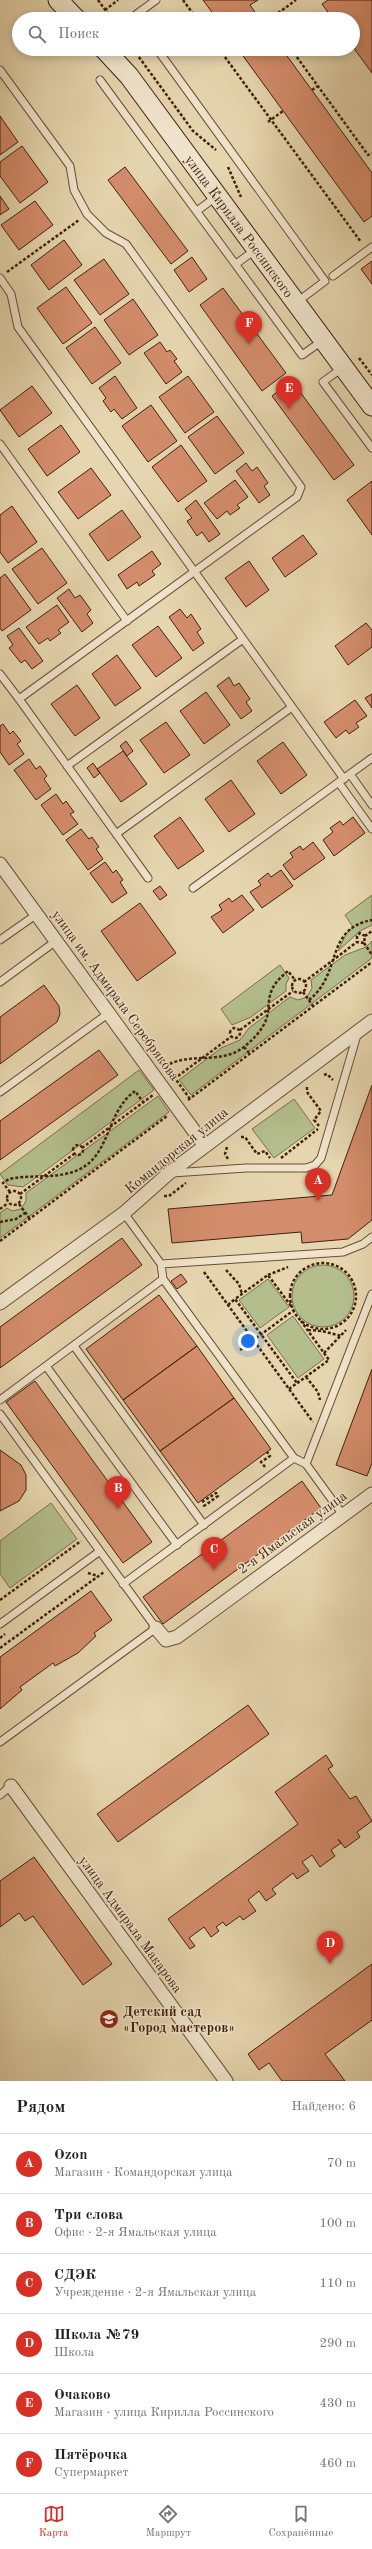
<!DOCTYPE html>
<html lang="ru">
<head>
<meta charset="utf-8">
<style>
  body { margin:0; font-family:"Old Standard TT",serif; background:#f2f2f2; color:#202124 }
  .you { position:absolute; left:248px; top:1341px; width:14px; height:14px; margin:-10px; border:3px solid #fff; border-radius:50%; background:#1a73e8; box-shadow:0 0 0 6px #1a73e833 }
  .badge { display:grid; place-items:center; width:26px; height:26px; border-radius:50%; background:#d93025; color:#fff; font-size:13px; font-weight:700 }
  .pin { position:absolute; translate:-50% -33px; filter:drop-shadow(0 1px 2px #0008) }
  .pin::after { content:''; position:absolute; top:21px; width:14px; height:12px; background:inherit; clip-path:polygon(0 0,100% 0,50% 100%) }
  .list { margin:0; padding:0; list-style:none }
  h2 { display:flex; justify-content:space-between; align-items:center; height:52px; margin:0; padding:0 16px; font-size:17px }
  h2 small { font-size:13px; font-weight:400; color:#757577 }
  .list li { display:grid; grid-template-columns:26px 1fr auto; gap:12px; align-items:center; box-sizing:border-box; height:60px; padding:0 16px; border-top:1px solid #e0e0e0 }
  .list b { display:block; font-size:15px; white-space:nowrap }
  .list p { margin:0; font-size:13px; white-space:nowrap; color:#757577 }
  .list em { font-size:13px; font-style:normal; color:#757577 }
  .icon { flex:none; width:22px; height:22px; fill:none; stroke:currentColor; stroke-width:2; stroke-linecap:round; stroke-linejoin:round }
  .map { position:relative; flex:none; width:372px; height:2081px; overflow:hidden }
  .search { position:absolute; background:#fff; box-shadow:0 2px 10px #0003; left:12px; right:12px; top:12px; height:44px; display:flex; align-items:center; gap:10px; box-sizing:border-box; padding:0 14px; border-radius:22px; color:#757577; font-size:15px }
  .sheet { height:412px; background:#fff }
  nav { display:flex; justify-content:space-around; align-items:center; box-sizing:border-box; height:56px; border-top:1px solid #e0e0e0; background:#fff; font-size:11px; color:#757577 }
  nav a { display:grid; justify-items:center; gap:2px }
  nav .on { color:#d93025 }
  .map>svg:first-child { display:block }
  .green { fill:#b3be8c; stroke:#7a704c }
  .building { fill:#d48d6c; stroke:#41210d }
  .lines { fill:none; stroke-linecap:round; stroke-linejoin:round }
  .service-casing { stroke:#6a4e36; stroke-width:9 }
  .minor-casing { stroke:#6a4e36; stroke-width:15 }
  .secondary-casing { stroke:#41210d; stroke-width:21 }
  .path { stroke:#41210d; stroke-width:2.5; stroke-dasharray:3 2; stroke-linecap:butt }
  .service { stroke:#efe4cb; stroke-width:7 }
  .minor { stroke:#efe4cb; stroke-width:13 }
  .secondary { stroke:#efe4cb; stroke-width:19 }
  .labels { text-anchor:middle; stroke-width:3; stroke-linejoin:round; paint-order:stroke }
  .street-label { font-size:14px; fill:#41210d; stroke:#efe4cb }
  .poi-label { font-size:14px; font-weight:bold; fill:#41210d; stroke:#efe4cb; text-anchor:start }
</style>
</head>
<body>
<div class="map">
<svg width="372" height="2081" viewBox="0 0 372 2081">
  <rect width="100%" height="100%" fill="#e6d6af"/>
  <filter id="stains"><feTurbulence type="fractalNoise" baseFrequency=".005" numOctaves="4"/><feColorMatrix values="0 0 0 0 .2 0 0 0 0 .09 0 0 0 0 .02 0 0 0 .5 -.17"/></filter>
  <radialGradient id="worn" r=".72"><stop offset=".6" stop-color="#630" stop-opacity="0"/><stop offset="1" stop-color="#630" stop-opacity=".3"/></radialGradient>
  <path class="green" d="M372,895V925L360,931L338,951L346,934L353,927L345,915Z
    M372,941V958L191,1095L179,1080L221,1048L240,1040L249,1028L290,997L298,1000L307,997L312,988L311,980L345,955L366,947Z
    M280,965L289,978L286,984V991L251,1017L232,1025L221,1009Z
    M139,1070L154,1090L23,1187L8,1185L0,1174Z
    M158,1096L169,1112L0,1238V1213L7,1208L12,1211L21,1209L26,1201V1193Z
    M294,1099L315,1128L274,1158L252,1129Z
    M292 1296a31 31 0 1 1 62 0a31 31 0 1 1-62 0Z
    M268,1279L289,1307L260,1328L239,1300Z
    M293,1316L324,1359L298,1378L267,1335Z
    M51,1503L77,1539L10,1588L0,1574V1541Z"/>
  <path class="building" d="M203,0H258L250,5L260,19H217Z
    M328,0H372V73L353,47V19H333L322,4Z
    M325,14L328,19H318Z
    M238,49H282L372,173V216L364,222Z
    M0,116L18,142L0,155Z
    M22,146L48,182L20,203L0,176V162Z
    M125,167L188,251L171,264L108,180Z
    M0,196L9,209L0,215Z
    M35,201L53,225L19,250L1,225Z
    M64,240L82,265L49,290L31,265Z
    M192,257L207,279L189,292L174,270Z
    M104,259L129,294L100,315L74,280Z
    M372,261V284L361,269Z
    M66,287L92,323L63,344L37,308Z
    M223,288L286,373L262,391L200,305Z
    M133,299L158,335L129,355L104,320Z
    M95,327L121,363L92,384L66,348Z
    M160,342L167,352L170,350L177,359L174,361L182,372L166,384L144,353Z
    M115,376L137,408L122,419L114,409L111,412L103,401L106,398L99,388Z
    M188,376L214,412L185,433L159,397Z
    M292,381L354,465L334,480L272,396Z
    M32,386L52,413L19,437L0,410Z
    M151,405L177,441L148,462L122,426Z
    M217,416L244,453L215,474L188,437Z
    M61,425L80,452L47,476L28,449Z
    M181,445L207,481L178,502L152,467Z
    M246,463L252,471L257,467L268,483L264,486L270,495L259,503L236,471Z
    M91,468L111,495L78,519L58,492Z
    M235,480L248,497L237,505L240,508L230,515L227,511L217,519L204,503Z
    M372,481V535L347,500Z
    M196,500L220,534L209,542L202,532L197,536L187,521L192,518L185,509Z
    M12,506L37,542L8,563L0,552V515Z
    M122,510L141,537L108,561L89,534Z
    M303,535L317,554L285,577L272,558Z
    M42,548L67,583L38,604L12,569Z
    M152,551L161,564L152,571L155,575L139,586L137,582L127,589L118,575Z
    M249,561L269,590L246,607L225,578Z
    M5,574L31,610L2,631L0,628V578Z
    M69,589L75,598L80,595L91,610L87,614L93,623L82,632L57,598Z
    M57,605L69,622L58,630L61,633L50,641L48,638L39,644L26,627Z
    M180,609L187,618L191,614L201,629L197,632L204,643L193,651L169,617Z
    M366,623L372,630V647L348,665L335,646Z
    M158,626L182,658L156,677L132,645Z
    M19,628L43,661L32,669L25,660L21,663L9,648L13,645L7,636Z
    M117,655L141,688L115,706L92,674Z
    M229,677L234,686L239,683L250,699L246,702L252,711L241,719L217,686Z
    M77,685L100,718L75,736L51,704Z
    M206,692L230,725L204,744L180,711Z
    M372,694V708L365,698Z
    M355,700L367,716L356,723L359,727L349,734L346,730L336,738L324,722Z
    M166,722L190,755L164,773L140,740Z
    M3,724L10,734L13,731L21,741L17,744L24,754L9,765L0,752V726Z
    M126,741L133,751L127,756L120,746Z
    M283,742L307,775L281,794L257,761Z
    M123,751L147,784L121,802L97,769Z
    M29,759L36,769L40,766L47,776L44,779L51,789L36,800L14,770Z
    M93,763L100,773L94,778L87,768Z
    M231,780L255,814L229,832L205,799Z
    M56,794L63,804L66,801L74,812L70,814L78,824L63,835L41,805Z
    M180,817L204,851L178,869L154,836Z
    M353,817L365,833L334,856L323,840L333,832L330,828L340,821L343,825Z
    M81,829L89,839L92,837L99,847L96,849L103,859L88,870L66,840Z
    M313,842L325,858L294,880L283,865L293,857L290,853L300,846L303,850Z
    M105,862L113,873L116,870L123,880L120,882L127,893L112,903L90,873Z
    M281,870L293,886L262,908L250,892L261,885L258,881L268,873L271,877Z
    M160,886L167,895L160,900L153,891Z
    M242,895L254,910L223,933L211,917L222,910L219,905L229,898L232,902Z
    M140,903L176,953L137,981L101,931Z
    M44,985L59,1006L60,1014L57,1022L0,1064V1017Z
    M99,1050L118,1075L0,1160V1121Z
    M372,1085V1220L348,1239L302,1243L301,1232L172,1243L168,1209L332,1195Z
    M122,1238L142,1265L0,1368V1327Z
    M181,1274L187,1282L177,1289L171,1281Z
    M159,1295L197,1346L123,1400L86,1349Z
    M197,1346L234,1398L160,1451L123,1400Z
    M372,1369V1463L367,1476L336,1465Z
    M35,1381L152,1542L123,1563L6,1402Z
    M234,1398L271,1449L198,1503L160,1451Z
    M0,1450L21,1465L26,1475V1490L19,1501L0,1511Z
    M302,1481L321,1508L163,1624L143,1597Z
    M91,1591L112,1620L94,1633L96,1636L78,1653L55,1666L53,1663L20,1687L22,1690L0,1709V1657Z
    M248,1705L269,1734L118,1842L97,1814Z
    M326,1755L333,1766L328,1769L350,1799L356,1796L372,1821L357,1832L360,1837L345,1848L338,1839L341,1843L331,1850L335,1856L320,1867L312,1855L302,1862L309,1871L297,1879L293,1873L272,1889L276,1894L266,1901L259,1891L248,1900L256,1911L243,1920L240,1916L226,1926L223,1922L216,1927L219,1931L211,1937L204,1927L189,1938L195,1946L190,1949L168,1919L298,1824L275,1792Z
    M34,1857L112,1964L83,1985L33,1916L25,1921L19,1913L0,1927V1881Z
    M372,1964V2020L325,2054L345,2081H282L269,2063L259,2070L248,2054Z"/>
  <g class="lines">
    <defs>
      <path id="service" d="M130,19L156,0
        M157,49L325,281L297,302
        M0,70L70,166L74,190L87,214L106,233L126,244L301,487L297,497L19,699L0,674
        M100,80L302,355L322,341
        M197,211L217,196
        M236,264L255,250
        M333,276L372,247
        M0,278L11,294L18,327L344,779
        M342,368L323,382L372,448
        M0,444L127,621
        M19,699L148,878
        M67,766L243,639
        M350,774L372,805
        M339,783L372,829
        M116,834L292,707
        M193,888L372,758
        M0,940L37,914
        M0,982L56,941
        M0,1092L109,1013
        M172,1173L246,1168H306L315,1165L321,1158L357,1035
        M124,1213L161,1264L163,1279L294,1458L306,1464L343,1515
        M161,1264L343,1252L363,1244L372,1237
        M74,1346L204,1525
        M46,1366L177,1545
        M0,1400L163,1279
        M0,1414L156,1628L0,1742
        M306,1464L372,1294
        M123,1584L294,1458
        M0,1624L100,1551
        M0,1795L11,1786"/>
      <path id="minor" d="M0,864L205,1146
        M0,1303L124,1213L169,1173L372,1021
        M156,1628L166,1640L177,1637L372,1494
        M11,1786L226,2081"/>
      <g id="secondary">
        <path d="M58,0L76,19"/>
        <path id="s1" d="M104,49L129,76L372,406"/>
      </g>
    </defs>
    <use href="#service" class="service-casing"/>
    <use href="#minor" class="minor-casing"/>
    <use href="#secondary" class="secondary-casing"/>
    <path class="path" d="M98,0L112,19
      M183,0L197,19
      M105,10L118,0
      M270,19L296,0
      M133,49L193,131L216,150
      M219,49L361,242
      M291,49L368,155L372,153
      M312,90L318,86
      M268,122L283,111
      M228,167L241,197
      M7,272L79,220
      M359,358L372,375
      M365,936L360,933L357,936V942L364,943L365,936L372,931
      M364,943L372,955
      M292 986a7 7 0 1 1 14 0a7 7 0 1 1-14 0Z
      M304,982L357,942
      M303,992L313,1006
      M309,1000C343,973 324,929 372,920
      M230 1033a5 5 0 1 1 10 0a5 5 0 1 1-10 0Z
      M240,1030L293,991
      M244,1047L250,1054
      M324,1075L327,1074L333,1080
      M174,1079L232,1036
      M307,1087V1092L321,1111L314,1120L319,1126
      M190,1099L166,1066C191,1051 221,1066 245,1046C254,1039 264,1028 267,1017C269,1009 268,1000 271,992C274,983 281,977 288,971L295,980
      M188,1100L372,962
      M241,1137H245L257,1154L265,1151L270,1158
      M73 1150a5 5 0 1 1 10 0a5 5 0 1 1-10 0Z
      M227,1147L225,1154L228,1159
      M82,1148L153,1095
      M281,1158L318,1129
      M7 1198a7 7 0 1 1 14 0a7 7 0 1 1-14 0Z
      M10,1192L3,1183L9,1179C27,1175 46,1178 65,1174C113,1165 102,1115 135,1091L143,1102
      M20,1194L74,1154
      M164,1196H169L186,1183
      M19,1204L30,1219
      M0,1209L8,1203
      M0,1222L16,1219L25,1213
      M0,1241L167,1116
      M290 1296a33 33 0 1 1 66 0a33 33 0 1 1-66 0Z
      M226,1270L239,1284L242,1294
      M204,1272L313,1422
      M268,1275L288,1267
      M228,1305L235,1299
      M291,1306L268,1275L235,1299L297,1383
      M308,1330L322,1331L341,1336
      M240,1350L294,1310
      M324,1353L346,1330
      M306,1377L318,1392L320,1400
      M289,1389L329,1360L301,1321
      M265,1467L261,1462L270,1456L267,1452
      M202,1502L216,1493L218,1496L204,1506L205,1508
      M88,1573L98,1576
      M0,1600L81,1541
      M0,1638L5,1634
      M0,1648L104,1572"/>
    <use href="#service" class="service"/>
    <use href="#minor" class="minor"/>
    <use href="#secondary" class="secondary"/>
  </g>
  <defs>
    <symbol id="school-disc" viewBox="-11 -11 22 22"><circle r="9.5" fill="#8f2418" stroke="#efe4cb"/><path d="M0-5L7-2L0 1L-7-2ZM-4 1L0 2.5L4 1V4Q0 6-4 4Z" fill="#fff"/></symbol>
  </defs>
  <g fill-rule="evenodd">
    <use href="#school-disc" x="98" y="2008" width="22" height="22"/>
  </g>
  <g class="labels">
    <g class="street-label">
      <text dy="5" stroke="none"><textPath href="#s1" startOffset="223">улица Кирилла Россинского</textPath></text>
      <text transform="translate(116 995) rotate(54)" y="5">улица им. Адмирала Серебрякова</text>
      <text transform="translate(176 1150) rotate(-39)" y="5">Командорская улица</text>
      <text transform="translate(292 1532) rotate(-36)" y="5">2-я Ямальская улица</text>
      <text transform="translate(131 1924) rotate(54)" y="5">улица Адмирала Макарова</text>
    </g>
    <g class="poi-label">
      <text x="123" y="2016">Детский сад<tspan x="123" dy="16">«Город мастеров»</tspan></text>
    </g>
  </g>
  <rect width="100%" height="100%" filter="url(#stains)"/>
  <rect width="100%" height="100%" fill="url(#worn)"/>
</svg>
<div class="you"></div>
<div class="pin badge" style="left:318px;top:1201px">A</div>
<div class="pin badge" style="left:118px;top:1509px">B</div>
<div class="pin badge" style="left:214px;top:1570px">C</div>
<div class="pin badge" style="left:330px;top:1964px">D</div>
<div class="pin badge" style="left:289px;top:409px">E</div>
<div class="pin badge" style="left:249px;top:344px">F</div>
<div class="search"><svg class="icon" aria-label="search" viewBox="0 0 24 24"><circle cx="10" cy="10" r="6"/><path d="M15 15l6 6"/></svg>Поиск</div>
</div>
<section class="sheet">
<h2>Рядом<small>Найдено: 6</small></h2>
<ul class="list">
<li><span class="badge">A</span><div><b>Ozon</b><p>Магазин · Командорская улица</p></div><em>70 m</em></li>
<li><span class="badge">B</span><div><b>Три слова</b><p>Офис · 2-я Ямальская улица</p></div><em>100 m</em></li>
<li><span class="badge">C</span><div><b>СДЭК</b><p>Учреждение · 2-я Ямальская улица</p></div><em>110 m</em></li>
<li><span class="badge">D</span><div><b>Школа №79</b><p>Школа</p></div><em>290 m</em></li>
<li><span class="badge">E</span><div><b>Очаково</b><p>Магазин · улица Кирилла Россинского</p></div><em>430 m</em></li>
<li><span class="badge">F</span><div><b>Пятёрочка</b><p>Супермаркет</p></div><em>460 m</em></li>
</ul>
</section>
<nav>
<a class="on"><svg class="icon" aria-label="map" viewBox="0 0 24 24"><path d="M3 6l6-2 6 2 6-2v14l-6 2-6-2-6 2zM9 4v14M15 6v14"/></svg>Карта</a>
<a><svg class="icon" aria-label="directions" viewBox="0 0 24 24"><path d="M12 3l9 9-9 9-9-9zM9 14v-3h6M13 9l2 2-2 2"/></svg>Маршрут</a>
<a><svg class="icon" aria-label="saved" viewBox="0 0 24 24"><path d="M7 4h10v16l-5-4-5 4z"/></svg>Сохранённые</a>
</nav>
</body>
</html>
